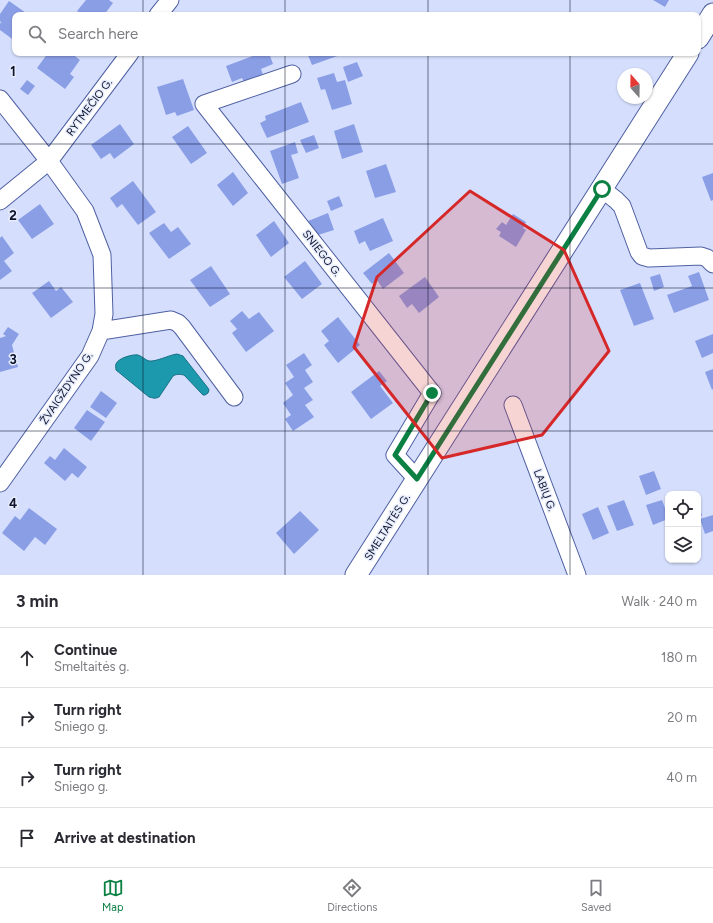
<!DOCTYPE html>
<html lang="en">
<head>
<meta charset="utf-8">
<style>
  body { margin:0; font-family:Figtree,sans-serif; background:#f2f2f3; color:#2b2b33 }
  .controls { position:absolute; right:12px; bottom:12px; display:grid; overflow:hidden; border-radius:8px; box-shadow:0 1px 3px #0004 }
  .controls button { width:36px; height:36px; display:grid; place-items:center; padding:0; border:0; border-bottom:1px solid #e1e1e2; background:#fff; color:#2b2b33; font:20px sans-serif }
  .compass { position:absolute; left:617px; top:68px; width:36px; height:36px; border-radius:50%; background:#fff; box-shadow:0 1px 3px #0004; rotate:340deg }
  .stop { position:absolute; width:12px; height:12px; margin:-9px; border:3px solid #0b8043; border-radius:50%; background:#fff }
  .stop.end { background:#0b8043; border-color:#fff; box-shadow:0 1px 4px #0008 }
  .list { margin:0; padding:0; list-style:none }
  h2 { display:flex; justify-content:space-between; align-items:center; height:52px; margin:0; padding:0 16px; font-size:17px }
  h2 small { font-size:13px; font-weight:400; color:#7c7c81 }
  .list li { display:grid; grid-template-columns:26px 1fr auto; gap:12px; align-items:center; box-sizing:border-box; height:60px; padding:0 16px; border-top:1px solid #e1e1e2 }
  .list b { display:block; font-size:15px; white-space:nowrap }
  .list p { margin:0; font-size:13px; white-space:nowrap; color:#7c7c81 }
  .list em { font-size:13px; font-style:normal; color:#7c7c81 }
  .icon { flex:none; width:22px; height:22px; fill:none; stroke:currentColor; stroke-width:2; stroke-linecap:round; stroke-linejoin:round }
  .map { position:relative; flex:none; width:713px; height:575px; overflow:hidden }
  .search { position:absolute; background:#fff; box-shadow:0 1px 3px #0004; left:12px; right:12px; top:12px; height:44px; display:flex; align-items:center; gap:10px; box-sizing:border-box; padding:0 14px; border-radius:8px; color:#7c7c81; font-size:15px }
  .sheet { height:292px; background:#fff }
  nav { display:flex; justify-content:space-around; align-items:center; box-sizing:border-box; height:56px; border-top:1px solid #e1e1e2; background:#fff; font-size:11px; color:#7c7c81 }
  nav a { display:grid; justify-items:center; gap:2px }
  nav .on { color:#0b8043 }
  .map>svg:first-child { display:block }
  .water { fill:#1c99ac; stroke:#187186 }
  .building { fill:#8a9ee6 }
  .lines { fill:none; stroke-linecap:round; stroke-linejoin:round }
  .minor-casing { stroke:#4f60a2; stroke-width:19 }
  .major-casing { stroke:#4f60a2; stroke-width:23 }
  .minor { stroke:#fff; stroke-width:17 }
  .major { stroke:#fff; stroke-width:21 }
  .route { stroke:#0b8043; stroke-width:5 }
  .marked { fill:#d62828; fill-opacity:0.2; stroke:#d62828; stroke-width:3; stroke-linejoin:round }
  .grid { fill:none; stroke:#0d132d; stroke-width:1; stroke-opacity:0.55 }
  .labels { text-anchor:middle; stroke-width:3; stroke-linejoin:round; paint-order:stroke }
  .street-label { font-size:11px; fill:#0d132d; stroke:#e7ecfc }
  .grid-label { font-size:13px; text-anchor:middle; font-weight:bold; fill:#0d132d; stroke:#e7ecfc; stroke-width:3; stroke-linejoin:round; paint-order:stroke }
</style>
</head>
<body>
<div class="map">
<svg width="713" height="575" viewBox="0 0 713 575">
  <rect width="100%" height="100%" fill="#d5dffd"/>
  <path class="water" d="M177,354L183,356L186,360L208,388L209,390L208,393L205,395H203L184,375C179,374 176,374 173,376L159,397C155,399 153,398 149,397L116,370C116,367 115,366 116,364C118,358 133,354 138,355C142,356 145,360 149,361C156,362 169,355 177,354Z"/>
  <path class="building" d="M86,0H109L113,3L104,15H83L77,11Z
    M653,0H669L665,7Z
    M9,1L29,15H15V41L0,30V24L1,22L0,21V14Z
    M48,53H71L80,60L70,74L74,77L65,89L37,68Z
    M261,53H269L273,64L261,69L263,75L244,82L242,78L232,82L226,66Z
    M307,53H343V54L312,65Z
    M357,62L363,76L348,82L343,67Z
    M334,73L337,82L345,80L352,104L332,110L325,89L321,90L317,78Z
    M183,79L194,110L177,116L175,112L166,115L157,87Z
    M27,80L35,86L28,95L20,89Z
    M301,102L309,122L267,138L260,123L266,120L265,116Z
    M120,124L134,144L114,159L110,153L101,159L91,145Z
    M354,124L363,152L342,159L334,131Z
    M188,126L207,153L191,164L172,137Z
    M314,135L319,148L306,153L300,140Z
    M295,142L298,153L291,155L299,178L282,184L270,151Z
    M386,164L396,192L375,198L366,171Z
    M233,172L248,193L233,206L217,185Z
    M713,173V200L711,201L702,177Z
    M133,181L156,212L138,225L122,204L117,208L110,198Z
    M339,196L343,206L331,211L327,201Z
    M40,204L54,224L32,239L18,220Z
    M328,213L334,230L318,235L308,221Z
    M513,214L526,222L523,228L526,230L516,247L499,236L501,232L496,229L502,222L506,225Z
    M383,218L393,241L370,251L365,241L359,244L354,231Z
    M274,221L289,243L271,257L256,235Z
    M164,223L171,232L178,227L191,244L169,259L149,233Z
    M2,236L14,253L4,261L12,271L0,280V238Z
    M389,253L404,273L383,289L377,280L372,284L363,273Z
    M305,261L322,284L302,299L284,277Z
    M211,266L230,294L210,307L190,280Z
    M699,272L709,300L674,313L667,295L692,286L688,276Z
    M660,274L664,287L654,291L650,277Z
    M425,277L439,297L419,313L412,304L407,308L399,296Z
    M49,281L56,291L61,287L73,302L51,318L32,293Z
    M640,283L654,319L634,326L620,290Z
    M242,311L249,319L259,312L274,331L246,352L232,333L237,329L230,321Z
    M338,317L360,345L338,363L324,345L329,341L321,331Z
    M8,327L19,334L12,345L18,367L0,372V338L6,336L3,334Z
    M713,334V353L702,358L695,341Z
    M304,353L312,365L305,370L313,382L304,388L313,400L305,405L314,417L293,431L285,419L291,415L283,403L293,395L285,383L294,377L286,365Z
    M713,369V389L712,390L705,372Z
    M379,371L387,381L380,386L393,403L371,419L351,392Z
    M101,391L117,403L106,418L90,407Z
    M87,410L105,422L91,441L74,428Z
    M64,448L87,467L78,478L72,473L65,481L44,463L50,456L55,460Z
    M654,471L661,489L646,495L639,476Z
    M624,500L634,525L617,531L607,506Z
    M662,500L668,516V519L653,525L646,505Z
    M598,507L609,533L593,540L582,514Z
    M699,507L702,515L698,517V508Z
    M29,508L57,529L45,545L35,537L24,551L2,533L15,516L20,520Z
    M300,511L319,530L294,554L276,533Z
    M713,515V531L705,534L700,519Z"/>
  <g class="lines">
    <defs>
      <path id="minor" d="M158,15L170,0
        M292,74L204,104L432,393L395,455L417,479
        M0,99L49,161L85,211L102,255L104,314L101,331L90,356L0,483
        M602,189L616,200L622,206L639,252L642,256L649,258L701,256L707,258L713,264
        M0,201L49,161L130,53
        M101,331L171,320L178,323L182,327L234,397
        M513,405L577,575"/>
      <path id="major" d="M698,38L713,14
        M356,575L688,53"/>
    </defs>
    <use href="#minor" class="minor-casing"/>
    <use href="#major" class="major-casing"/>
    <use href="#minor" class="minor"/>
    <use href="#major" class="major"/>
  </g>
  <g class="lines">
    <path class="route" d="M432,393L395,455L417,479L602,189"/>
  </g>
  <path class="marked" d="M470,191L564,250L609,351L542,435L442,458L354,347L377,277Z"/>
  <path class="grid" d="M143,0V15M285,0V15M428,0V15M570,0V15M143,53V575M285,53V575M428,53V575M570,53V575M0,144H713M0,288H713M0,431H713"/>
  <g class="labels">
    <g class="street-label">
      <text transform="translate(89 107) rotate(-53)" y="4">RYTMEČIO G.</text>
      <text transform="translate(322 253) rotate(52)" y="4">SNIEGO G.</text>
      <text transform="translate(66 388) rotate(-56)" y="4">ŽVAIGŽDYNO G.</text>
      <text transform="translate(545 490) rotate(69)" y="4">LABIŲ G.</text>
      <text transform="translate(387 527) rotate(-58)" y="4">SMELTAITĖS G.</text>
    </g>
  </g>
  <g class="grid-label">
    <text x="13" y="76">1</text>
    <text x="13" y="220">2</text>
    <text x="13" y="364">3</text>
    <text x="13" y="508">4</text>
  </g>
</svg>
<div class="controls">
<button><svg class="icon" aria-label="locate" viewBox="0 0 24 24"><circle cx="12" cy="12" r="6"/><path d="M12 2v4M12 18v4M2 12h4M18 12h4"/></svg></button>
<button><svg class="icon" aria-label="layers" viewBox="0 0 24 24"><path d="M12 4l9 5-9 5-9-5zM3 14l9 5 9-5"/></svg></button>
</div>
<svg class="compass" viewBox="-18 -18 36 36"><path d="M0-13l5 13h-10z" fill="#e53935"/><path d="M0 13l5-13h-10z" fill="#7c7c81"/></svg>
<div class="stop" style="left:602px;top:189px"></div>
<div class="stop end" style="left:432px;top:393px"></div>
<div class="search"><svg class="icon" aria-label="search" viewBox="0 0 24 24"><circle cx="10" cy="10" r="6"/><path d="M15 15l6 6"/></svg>Search here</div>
</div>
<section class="sheet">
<h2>3 min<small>Walk · 240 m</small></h2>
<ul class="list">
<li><svg class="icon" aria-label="ahead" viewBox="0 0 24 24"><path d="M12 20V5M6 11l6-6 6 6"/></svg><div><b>Continue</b><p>Smeltaitės g.</p></div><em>180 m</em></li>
<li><svg class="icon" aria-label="right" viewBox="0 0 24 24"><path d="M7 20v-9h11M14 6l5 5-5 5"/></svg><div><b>Turn right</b><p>Sniego g.</p></div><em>20 m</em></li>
<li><svg class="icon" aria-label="right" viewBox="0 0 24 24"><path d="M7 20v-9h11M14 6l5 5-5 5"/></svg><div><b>Turn right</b><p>Sniego g.</p></div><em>40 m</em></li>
<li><svg class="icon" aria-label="arrive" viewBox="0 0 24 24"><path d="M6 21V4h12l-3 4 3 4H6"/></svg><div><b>Arrive at destination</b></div></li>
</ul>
</section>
<nav>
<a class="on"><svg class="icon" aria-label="map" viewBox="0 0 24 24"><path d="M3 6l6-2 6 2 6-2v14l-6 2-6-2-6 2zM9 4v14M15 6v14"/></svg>Map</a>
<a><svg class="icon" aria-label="directions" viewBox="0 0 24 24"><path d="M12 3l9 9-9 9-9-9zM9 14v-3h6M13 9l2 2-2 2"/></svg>Directions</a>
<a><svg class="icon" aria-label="saved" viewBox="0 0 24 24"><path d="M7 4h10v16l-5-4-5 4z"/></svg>Saved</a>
</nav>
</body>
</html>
